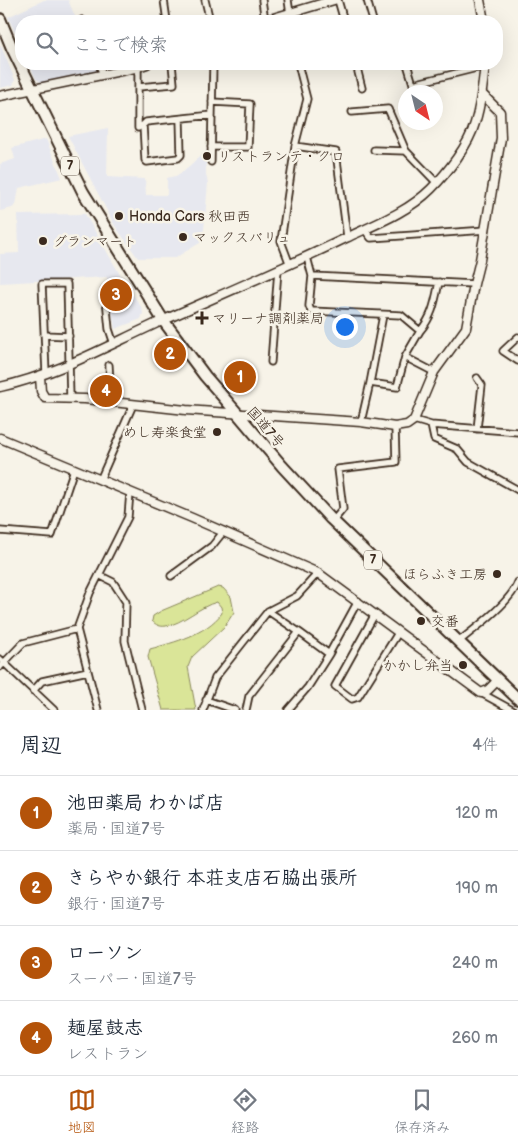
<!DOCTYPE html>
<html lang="ja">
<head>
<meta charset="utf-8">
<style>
  body { margin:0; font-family:"Balsamiq Sans","Klee One",sans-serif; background:#f2f2f3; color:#1f2937 }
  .compass { position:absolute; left:398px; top:85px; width:45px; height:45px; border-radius:50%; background:#fff; box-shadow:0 5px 20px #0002; rotate:145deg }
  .you { position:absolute; left:344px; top:326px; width:18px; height:18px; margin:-12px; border:4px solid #fff; border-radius:50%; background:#1a73e8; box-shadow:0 0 0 8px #1a73e833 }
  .badge { display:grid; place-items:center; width:32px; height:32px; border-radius:50%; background:#b45309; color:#fff; font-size:16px; font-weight:700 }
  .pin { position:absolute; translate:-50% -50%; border:2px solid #fff; box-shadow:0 1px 5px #0006 }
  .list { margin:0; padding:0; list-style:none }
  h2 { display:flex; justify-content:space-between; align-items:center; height:65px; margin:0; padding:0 20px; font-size:21px }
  h2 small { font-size:16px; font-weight:400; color:#747a83 }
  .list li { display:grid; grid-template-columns:32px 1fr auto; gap:15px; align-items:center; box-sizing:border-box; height:75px; padding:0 20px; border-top:1px solid #e0e1e3 }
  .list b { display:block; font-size:19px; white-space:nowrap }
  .list p { margin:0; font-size:16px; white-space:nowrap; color:#747a83 }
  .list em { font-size:16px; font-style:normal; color:#747a83 }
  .icon { flex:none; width:28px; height:28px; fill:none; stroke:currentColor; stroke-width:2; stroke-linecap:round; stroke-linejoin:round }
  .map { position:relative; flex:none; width:518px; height:710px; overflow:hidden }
  .search { position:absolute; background:#fff; box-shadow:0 5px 20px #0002; left:15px; right:15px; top:15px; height:55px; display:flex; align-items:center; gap:12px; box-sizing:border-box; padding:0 18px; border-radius:20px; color:#747a83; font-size:19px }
  .sheet { height:365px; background:#fff }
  nav { display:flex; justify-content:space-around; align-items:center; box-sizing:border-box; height:70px; border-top:1px solid #e0e1e3; background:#fff; font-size:14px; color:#747a83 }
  nav a { display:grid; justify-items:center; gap:2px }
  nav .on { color:#b45309 }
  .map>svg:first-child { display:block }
  .built { fill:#e7e8ef }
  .green { fill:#dae598; stroke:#8a885b }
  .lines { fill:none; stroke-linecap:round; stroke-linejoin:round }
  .minor-casing { stroke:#3b2a1e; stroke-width:9 }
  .tertiary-casing { stroke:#3b2a1e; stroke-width:11 }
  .trunk-casing { stroke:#3b2a1e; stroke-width:14 }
  .minor { stroke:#f7f3e8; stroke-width:5.5 }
  .tertiary { stroke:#f7f3e8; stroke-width:8 }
  .trunk { stroke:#f7f3e8; stroke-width:10 }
  .poi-dot { fill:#3b2a1e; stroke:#f7f3e8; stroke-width:2 }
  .labels { text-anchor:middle; stroke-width:5; stroke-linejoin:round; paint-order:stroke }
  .shield { fill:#f7f3e8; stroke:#73665b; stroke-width:1 }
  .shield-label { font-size:12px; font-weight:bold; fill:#3b2a1e }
  .poi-label { font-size:14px; fill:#3b2a1e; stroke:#f7f3e8; text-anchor:start }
  .street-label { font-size:14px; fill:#3b2a1e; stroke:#f7f3e8 }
</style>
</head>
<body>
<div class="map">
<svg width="518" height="710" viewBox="0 0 518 710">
  <rect width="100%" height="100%" fill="#f7f3e8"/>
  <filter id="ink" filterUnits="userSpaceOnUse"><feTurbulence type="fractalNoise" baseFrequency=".02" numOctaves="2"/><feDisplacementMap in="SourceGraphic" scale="10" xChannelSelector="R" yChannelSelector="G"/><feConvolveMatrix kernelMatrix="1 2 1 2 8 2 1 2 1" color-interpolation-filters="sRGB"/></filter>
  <g filter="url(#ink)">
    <path class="built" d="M44,0H68L77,21H21V46L8,17Z
      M0,44L15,80L13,85L0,88Z
      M29,64H96L99,70L42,83L36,79Z
      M108,128L107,177L145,179L146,195H167V178L179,175L206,151V175L208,183L203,241L175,258H138L115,226L68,136Z
      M46,139L62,178L19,188L16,205L12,208L0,211V164L15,159L12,148Z
      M85,214L125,283L142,308L143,313L141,319L115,329L111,306L109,303L107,277L0,283V254L19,253L18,215Z"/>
    <path class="green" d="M218,587L223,588L231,597L234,612L225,626L192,657L188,667L196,710H163L148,657L150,649C175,642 205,635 222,613L221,607L217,602C200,606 182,624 166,626C160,627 156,625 152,621L153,616L161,611Z"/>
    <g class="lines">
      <defs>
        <path id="minor" d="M164,0L167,21
          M205,0L210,21
          M262,0L265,21
          M288,0L290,14
          M338,0L344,21
          M367,0L373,21
          M82,20V21
          M99,64L103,75
          M356,64L362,88
          M409,64H407L413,84L485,66
          M138,87L174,84L172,64
          M352,112L388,109L406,151L436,182
          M180,119L181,155L178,158L147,162L145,160L143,125L146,122L212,115
          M138,128V67
          M295,146L336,152L347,237
          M211,147H248L250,104L212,102
          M374,150L406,151
          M211,162L213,64
          M364,229L371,238L486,230
          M307,257L312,276
          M290,265L281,241L295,146L307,99L298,64
          M439,282C435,301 433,316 420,331L401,315L311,311L309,306L312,276L474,284
          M105,289L109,329L114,344
          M383,315L370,383L397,387L405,357L420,331
          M44,335L69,336
          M518,337L503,351L518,361
          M405,357L434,372
          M271,362L278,270
          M109,365L111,402
          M46,373L42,284H67L70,398
          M414,420L431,425L518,432
          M361,422L370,383
          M431,425L434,439L457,449L468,462L518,490
          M477,429L482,385L477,378
          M100,480L133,405
          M333,521L343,509L338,469L396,462L395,427
          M0,531L52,535L74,469
          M99,575L113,582L126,602L125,641L142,710
          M171,576L212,546L224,531
          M268,611L299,632
          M375,614L335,686L352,699L358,697L398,633
          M458,642C476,628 511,602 518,582
          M0,659L54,710
          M0,667L23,643L77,629
          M33,691L42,681L88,671
          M481,693L512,710
          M206,700L235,710
          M98,710L77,629L90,593L128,517L130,492
          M203,710L215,678L268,611L297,596L318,573
          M246,710L249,696L299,632L329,654L358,601
          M288,710L308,687L329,654"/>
        <path id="tertiary" d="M480,0L484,21
          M263,21L334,0
          M0,96L135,68L147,64
          M40,376L41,391L45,398L85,399L186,410L361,422L395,427L407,425L414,420L434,372L466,328L474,284L480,260L501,138L500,112L482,94
          M0,387C59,374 110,344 164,320C225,293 286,267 346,238C376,224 408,212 431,189C447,173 469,145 475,123C481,104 483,84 485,64
          M0,438L192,518L318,573L481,693L488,690L498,680"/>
        <path id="trunk" d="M0,19L12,48L83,192L163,320L205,376L237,413L282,466L331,519L518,699"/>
      </defs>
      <use href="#minor" class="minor-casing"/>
      <use href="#tertiary" class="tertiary-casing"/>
      <use href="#trunk" class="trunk-casing"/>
      <use href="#minor" class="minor"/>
      <use href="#tertiary" class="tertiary"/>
      <use href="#trunk" class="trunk"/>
    </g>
  </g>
  <g class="poi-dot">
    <circle cx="207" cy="156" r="5"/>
    <circle cx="119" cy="216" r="5"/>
    <circle cx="183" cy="237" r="5"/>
    <circle cx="43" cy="241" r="5"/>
    <path d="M199.5 310.5h5v5h5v5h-5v5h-5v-5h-5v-5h5z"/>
    <circle cx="217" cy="432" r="5"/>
    <circle cx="497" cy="574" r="5"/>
    <circle cx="421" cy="621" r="5"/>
    <circle cx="463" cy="665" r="5"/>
  </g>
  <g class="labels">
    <g class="shield">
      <rect x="61" y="156.5" width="18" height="19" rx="4"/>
      <rect x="364" y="550.5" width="18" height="19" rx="4"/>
    </g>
    <g class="shield-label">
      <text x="70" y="170">7</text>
      <text x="373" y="564">7</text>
    </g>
    <g class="poi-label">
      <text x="217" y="161">リストランテ・クロ</text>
      <text x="129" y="221">Honda Cars 秋田西</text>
      <text x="193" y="242">マックスバリュ</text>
      <text x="53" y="246">グランマート</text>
      <text x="212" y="323">マリーナ調剤薬局</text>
      <text x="207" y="437" text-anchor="end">めし寿楽食堂</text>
      <text x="487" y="579" text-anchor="end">ほらふき工房</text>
      <text x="431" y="626">交番</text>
      <text x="453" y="670" text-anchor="end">かかし弁当</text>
    </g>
    <g class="street-label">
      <text transform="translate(266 427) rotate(49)" y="5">国道7号</text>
    </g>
  </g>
</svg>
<svg class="compass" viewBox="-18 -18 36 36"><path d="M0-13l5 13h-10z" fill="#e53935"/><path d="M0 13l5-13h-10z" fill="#747a83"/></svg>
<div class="you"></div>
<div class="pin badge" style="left:240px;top:377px">1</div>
<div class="pin badge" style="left:170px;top:354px">2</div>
<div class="pin badge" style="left:116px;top:295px">3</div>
<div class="pin badge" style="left:106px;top:391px">4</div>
<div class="search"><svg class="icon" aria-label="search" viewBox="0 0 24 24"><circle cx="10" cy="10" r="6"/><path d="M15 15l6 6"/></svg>ここで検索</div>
</div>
<section class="sheet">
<h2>周辺<small>4件</small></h2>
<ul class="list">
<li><span class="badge">1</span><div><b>池田薬局 わかば店</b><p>薬局 · 国道7号</p></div><em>120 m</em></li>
<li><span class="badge">2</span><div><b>きらやか銀行 本荘支店石脇出張所</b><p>銀行 · 国道7号</p></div><em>190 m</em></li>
<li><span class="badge">3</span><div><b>ローソン</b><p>スーパー · 国道7号</p></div><em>240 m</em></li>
<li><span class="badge">4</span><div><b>麺屋鼓志</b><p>レストラン</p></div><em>260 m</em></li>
</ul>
</section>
<nav>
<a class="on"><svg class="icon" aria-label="map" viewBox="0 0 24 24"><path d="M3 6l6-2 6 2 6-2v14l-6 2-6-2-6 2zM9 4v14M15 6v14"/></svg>地図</a>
<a><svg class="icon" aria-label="directions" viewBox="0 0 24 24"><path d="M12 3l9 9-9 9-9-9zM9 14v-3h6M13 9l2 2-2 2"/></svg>経路</a>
<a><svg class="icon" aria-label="saved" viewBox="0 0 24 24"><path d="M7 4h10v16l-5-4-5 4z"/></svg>保存済み</a>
</nav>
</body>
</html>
